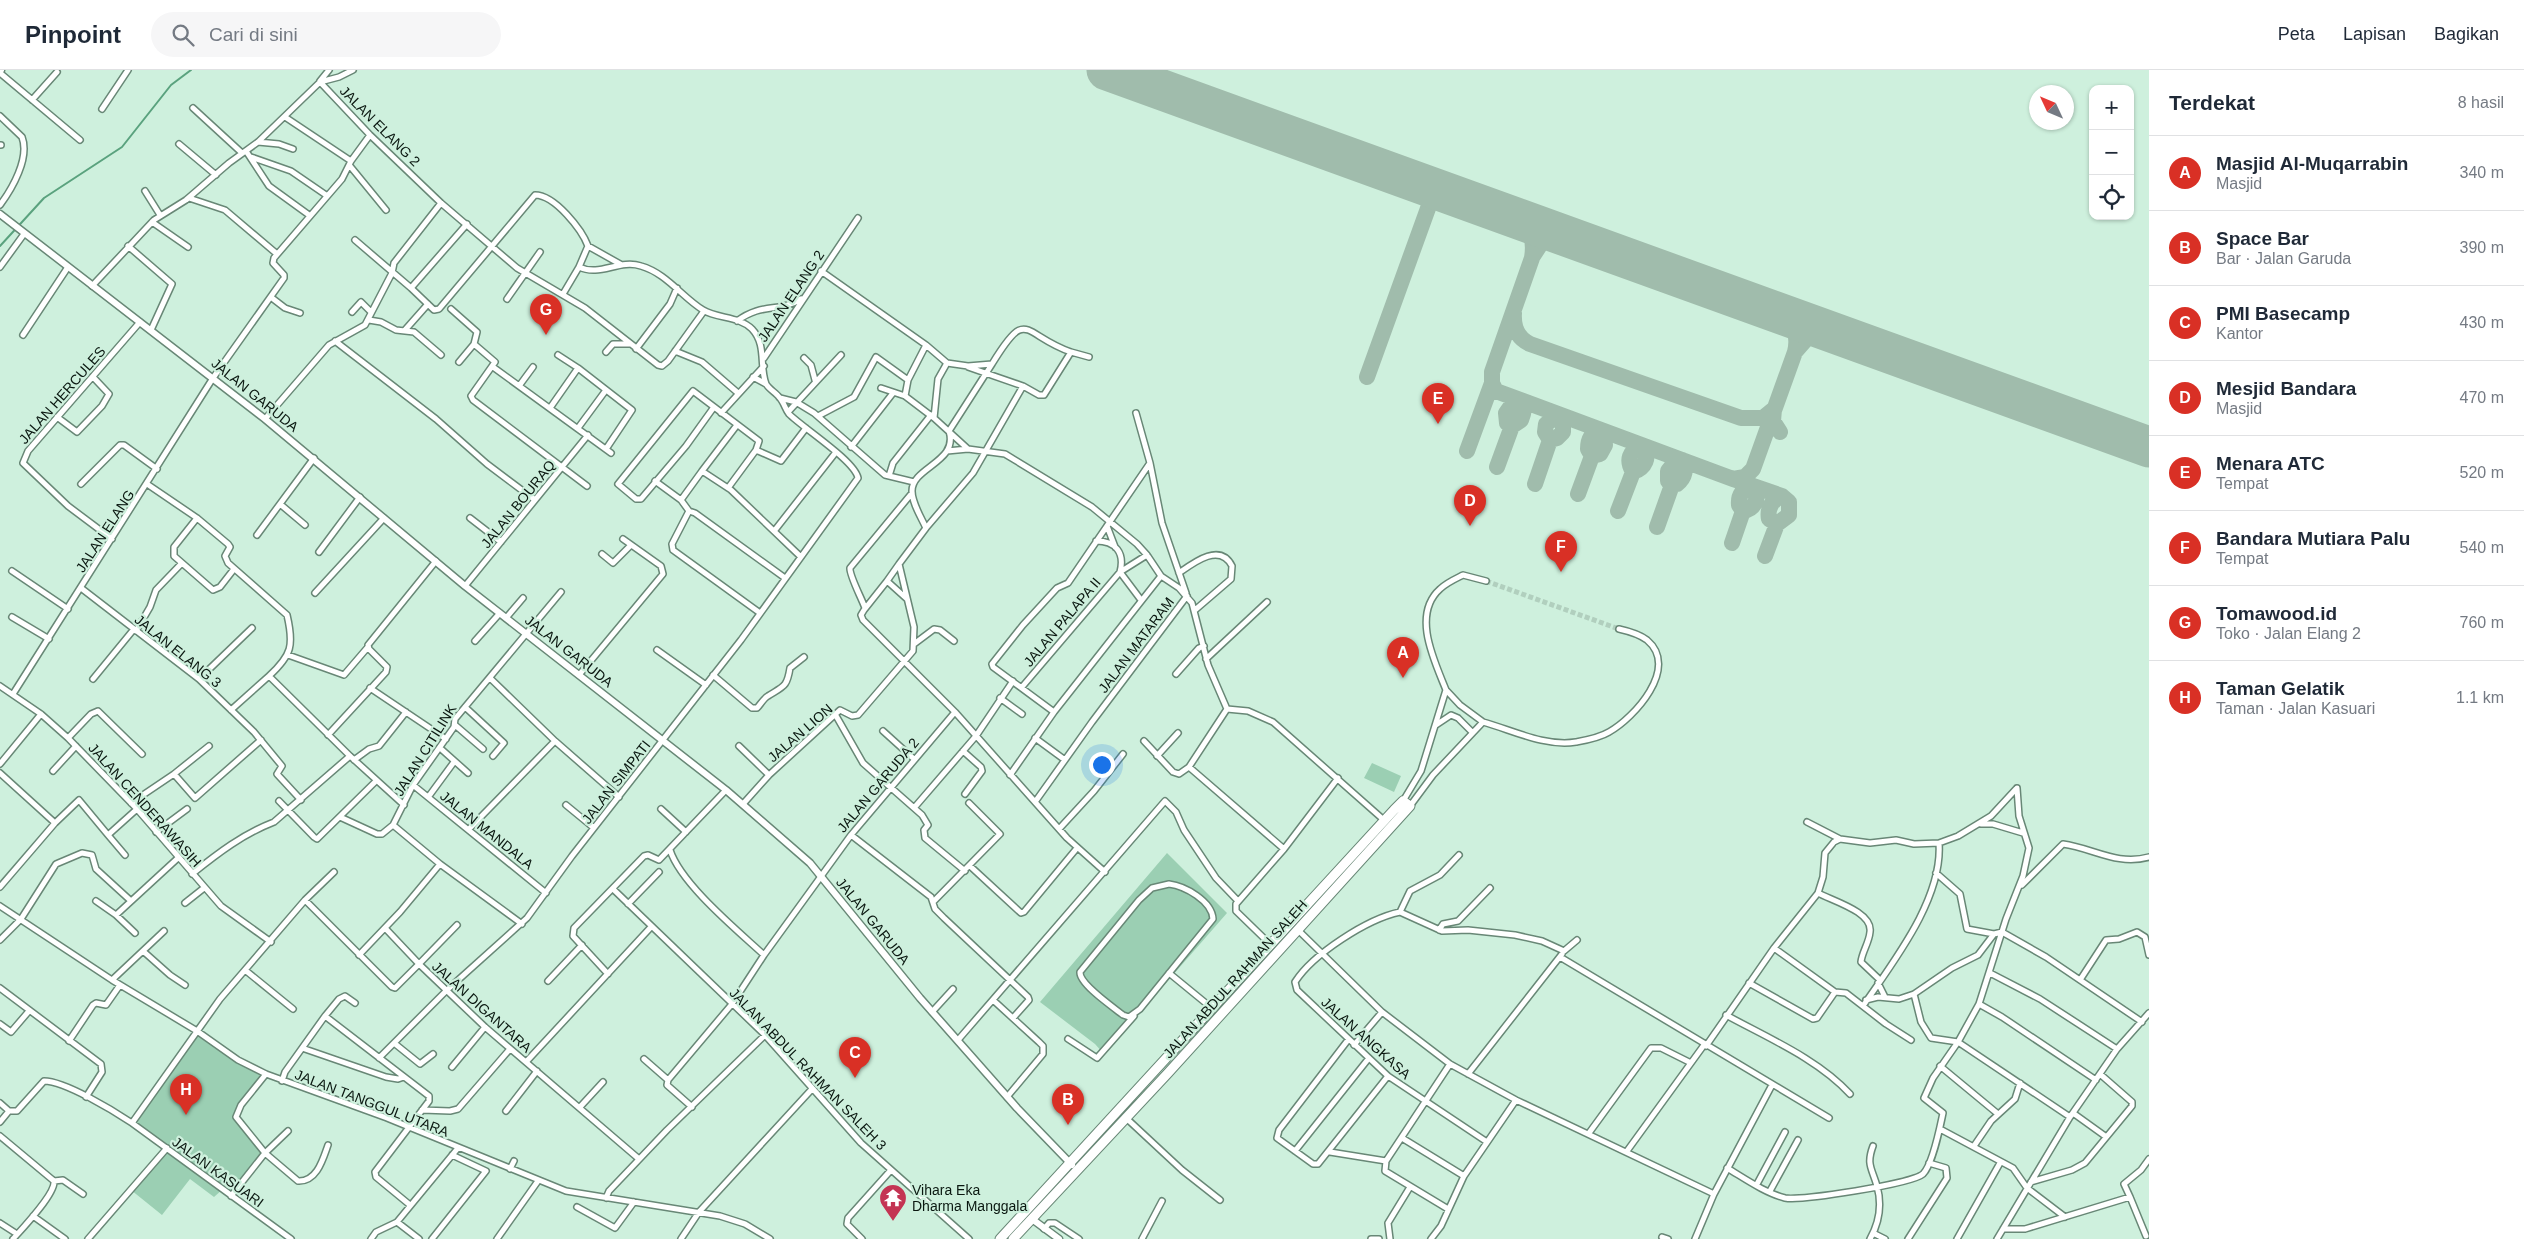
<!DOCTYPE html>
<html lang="id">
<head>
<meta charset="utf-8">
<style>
  body { margin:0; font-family:Arial,sans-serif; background:#f6f6f7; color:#1f2937 }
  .controls { position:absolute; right:15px; top:15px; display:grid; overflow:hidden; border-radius:10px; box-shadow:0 1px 4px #0004 }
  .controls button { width:45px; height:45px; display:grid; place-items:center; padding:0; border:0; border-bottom:1px solid #e0e1e3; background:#fff; color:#1f2937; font:25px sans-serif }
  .compass { position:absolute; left:2029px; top:15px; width:45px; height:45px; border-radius:50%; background:#fff; box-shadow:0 1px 4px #0004; rotate:314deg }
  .you { position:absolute; left:1101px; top:694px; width:18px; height:18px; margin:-12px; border:4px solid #fff; border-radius:50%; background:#1a73e8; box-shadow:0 0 0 8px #1a73e833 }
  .badge { display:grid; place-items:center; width:32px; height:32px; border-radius:50%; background:#d93025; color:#fff; font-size:16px; font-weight:700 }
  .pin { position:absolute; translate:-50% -41px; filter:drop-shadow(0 1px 2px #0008) }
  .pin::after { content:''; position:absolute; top:26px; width:18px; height:15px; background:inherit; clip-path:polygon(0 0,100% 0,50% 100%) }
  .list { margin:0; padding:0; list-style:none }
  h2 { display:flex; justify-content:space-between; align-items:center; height:65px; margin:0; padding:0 20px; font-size:21px }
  h2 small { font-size:16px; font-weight:400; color:#747a83 }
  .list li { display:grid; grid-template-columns:32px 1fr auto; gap:15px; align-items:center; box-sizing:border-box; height:75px; padding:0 20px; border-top:1px solid #e0e1e3 }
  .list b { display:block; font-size:19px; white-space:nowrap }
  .list p { margin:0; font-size:16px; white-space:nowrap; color:#747a83 }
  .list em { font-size:16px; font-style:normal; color:#747a83 }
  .icon { flex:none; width:28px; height:28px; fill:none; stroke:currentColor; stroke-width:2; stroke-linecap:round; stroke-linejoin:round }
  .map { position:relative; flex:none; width:2149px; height:1169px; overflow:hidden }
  header { display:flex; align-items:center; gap:30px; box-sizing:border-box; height:70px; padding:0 25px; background:#fff; border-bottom:1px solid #e0e1e3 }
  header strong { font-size:24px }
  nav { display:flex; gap:28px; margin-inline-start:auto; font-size:18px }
  .search { width:350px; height:45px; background:#f6f6f7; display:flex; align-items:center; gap:12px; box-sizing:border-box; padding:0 18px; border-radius:28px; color:#747a83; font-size:19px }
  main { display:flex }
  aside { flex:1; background:#fff }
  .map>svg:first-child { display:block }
  .green { fill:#9bcfb3 }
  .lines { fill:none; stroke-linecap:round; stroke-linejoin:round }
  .stream { stroke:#5aa27e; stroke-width:2 }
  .taxiway { stroke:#a0bcac; stroke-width:16 }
  .runway { stroke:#a0bcac; stroke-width:41 }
  .minor-tunnel { stroke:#b1cfbe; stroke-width:5; stroke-dasharray:5 2.5; stroke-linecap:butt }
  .minor-casing { stroke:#688776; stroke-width:8 }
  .tertiary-casing { stroke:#688776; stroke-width:9 }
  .trunk-casing { stroke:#688776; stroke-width:11 }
  .minor { stroke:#fff; stroke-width:5 }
  .tertiary { stroke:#fff; stroke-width:6 }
  .trunk { stroke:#fff; stroke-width:9 }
  .labels { text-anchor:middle; stroke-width:4.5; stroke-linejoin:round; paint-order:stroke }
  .street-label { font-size:14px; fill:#0a1710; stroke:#cef0dd }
  .poi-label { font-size:14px; fill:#0a1710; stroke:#cef0dd; text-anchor:start }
</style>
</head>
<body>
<header>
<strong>Pinpoint</strong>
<div class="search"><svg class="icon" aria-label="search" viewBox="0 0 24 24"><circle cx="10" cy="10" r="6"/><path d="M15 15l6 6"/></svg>Cari di sini</div>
<nav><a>Peta</a><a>Lapisan</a><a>Bagikan</a></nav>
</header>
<main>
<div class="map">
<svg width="2149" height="1169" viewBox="0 0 2149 1169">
  <rect width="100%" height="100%" fill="#cef0dd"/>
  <path class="green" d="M1372,693L1401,706L1394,722L1364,708Z
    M1167,783L1227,843L1104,984L1095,974L1040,932Z
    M197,963L264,1004L237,1040L235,1050L262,1082L231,1125L223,1119L214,1127L190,1109L162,1145L131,1120L167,1079L131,1053Z"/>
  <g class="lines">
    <path class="stream" d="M0,176L44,128L122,77L171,15L191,0"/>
    <path class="taxiway" d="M1517,148C1531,161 1535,169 1532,188L1492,302V313L1496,321L1733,409L1745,407L1753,399L1795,282C1799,266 1794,255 1782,245
      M1533,186L1544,169L1561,164
      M1514,243C1513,257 1517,268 1530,274L1741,348H1763L1774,339L1773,351L1780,362
      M1795,282L1809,266L1826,260
      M1367,307L1435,119
      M1467,381L1492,313
      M1497,397L1512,356L1521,350L1523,344L1524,338L1521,331L1513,333L1506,343L1507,353L1512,356
      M1733,409L1782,426L1789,432V445L1777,454L1765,486
      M1535,414L1550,370L1545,362L1546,354L1559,345L1563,353V362L1557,368L1550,370
      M1753,416C1760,426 1756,439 1743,441L1739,435C1738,425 1743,418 1753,416Z
      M1578,424L1592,386L1588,379C1588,369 1591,364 1600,360L1604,365L1605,375L1600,384L1592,386
      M1618,441L1633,402C1626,390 1629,381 1642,376C1651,387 1645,398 1633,402
      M1777,454L1769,449C1767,439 1772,429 1782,426
      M1657,457L1672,415L1677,414C1685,408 1687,399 1682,390L1676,391L1668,401V411L1672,415
      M1732,473L1743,441"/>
    <path class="runway" d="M1107,0L2149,377"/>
    <path class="minor-tunnel" d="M1486,511L1619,559"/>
    <defs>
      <path id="minor" d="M0,3L80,70
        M320,11L329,0
        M320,12L339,7L353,0
        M32,30L57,2
        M193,38L242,83
        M102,39L128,0
        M0,46L22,67C30,88 12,119 0,135
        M285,47L351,91
        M258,72L279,74L293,79
        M179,74L216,105
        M0,75H1
        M246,81L269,116L309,145
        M251,87L291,101L326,125
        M350,96L386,140
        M145,121L160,145
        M189,128L225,140L277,184
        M152,152L188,177
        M355,170L411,218L467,154
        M128,176L172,214L151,260
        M0,197L24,164
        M579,197L588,176L620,194
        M821,201L926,275L947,293
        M92,216L154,150L186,130L229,93L258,72L320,12L370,65L441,133L517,198L585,238L658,295L662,296L668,291L704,241
        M411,218L434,240L439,239L535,125C555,125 582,160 588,176
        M272,228L285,238L300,243
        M507,229L540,182
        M451,239L477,262L474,274
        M352,242L361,232L371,242
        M369,250L381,252L396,260L414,262L441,285
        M737,251C763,232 778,243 801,229
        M405,260L428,234
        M23,265L68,197
        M335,271L436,349L487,394L535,430
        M926,275L908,310L905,326L934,348L968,379
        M636,279L670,234L677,218
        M675,281L702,292L738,323
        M606,282L613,274H629
        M1071,282L1089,287
        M558,285L578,298
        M764,288L858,148
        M804,288L811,295L815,310
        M459,292L474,274L495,292L471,326L473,330L587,416
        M493,297L611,383
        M968,297L1023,316
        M753,307L766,314
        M519,316L533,297
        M881,318L905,326
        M780,328L796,332L814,343L885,405L914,412
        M714,337L686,376L641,429H636L618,414L693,321L759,371L756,380L728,418
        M550,338L578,298L632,340L606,379
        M788,342L841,285
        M721,343L764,296
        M818,346L854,327L876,287L908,310
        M57,347L77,362L102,336L109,324L93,307
        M265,349L329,275L365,255L392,203L394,193L441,133
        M737,355L702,401L731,420L801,487
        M578,358L606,320
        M949,361L992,294
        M851,377L893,323
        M756,380L781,391L806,358
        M947,381L968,379L1005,384L1092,437L1137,474L1147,485
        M1150,393L1162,453L1186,523
        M702,401L681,430L689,441L672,474L673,480L760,543
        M889,406L893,393L931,345
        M655,411L681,430
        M81,414L120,375H124L157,399
        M147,414L197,448L228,474L230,477L225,486L228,493L287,545C294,575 292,585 269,606
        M280,434L305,455
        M689,441L695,443L785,508
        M197,448L174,477V486L213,520L220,517L234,499
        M470,448L501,472
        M1107,456L1115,477
        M926,458L973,403L1023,316L1039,325H1044L1071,282C1022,265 1028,235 992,294L968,296L947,293L938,309L934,348
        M775,460L836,382
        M257,465L314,388
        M112,469L68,436L23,393L28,381L140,252
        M1096,471C1116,471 1125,483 1120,502L1141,530
        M319,482L360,427
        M602,484L613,493L631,475
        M12,501L68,539
        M1179,503C1193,493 1220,472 1232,496L1231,509L1195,540
        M887,511L899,494
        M465,516L588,365
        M81,518L199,609L254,662L282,696L277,704L301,730
        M315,523L384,448
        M907,529L887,511L864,540L861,545L863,550L955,642L1067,768L1105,802
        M865,538C862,529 849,505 850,498L912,423
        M12,547L49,569
        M506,548L523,528
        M136,561L150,537L156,520L182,493
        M475,571L500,543
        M914,574L934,559L940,560L954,571
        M657,580L706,615
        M288,585L344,605L368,577
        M1206,589L1267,532
        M1176,604L1199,578L1204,576
        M579,605L663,504L661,496L623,469
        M713,605L752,638H757C760,635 764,628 768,626C784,616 787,617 790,598L804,587
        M93,609L134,559
        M199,609L252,558
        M491,609L555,671
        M0,616L41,644L68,668L137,739L221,836L271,872
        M1022,617L1120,502L1147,485L1161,506L1179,518L1192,533L1208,595L1227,639L1189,697L1179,704L1173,702L1144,671
        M370,618L446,669
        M1446,620L1460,635L1483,652
        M13,624L213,308L284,208V205L273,193L274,188L342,109L351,91L370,65
        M1000,628L1022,644
        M465,637L504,673L493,686
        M1227,639L1248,641L1273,652L1385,751
        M231,640L269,606L350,686L404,735
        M1054,642L993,597L992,594L1023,555L1057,518L1068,513L1150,393L1136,343
        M835,644L863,693L922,745L928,755L924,760L925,768L965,801
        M455,655L483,679
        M1436,655L1451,645L1458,648L1472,662
        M883,661L914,689
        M328,665L386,602L387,597L369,579L368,575L436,491
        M68,668L91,644L98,641L142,684
        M1035,668L1065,690
        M209,676L174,704L195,728L261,670
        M739,676L769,705
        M440,678L468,703
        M963,681L981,697L982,701L965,724
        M1157,686L1178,663
        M354,690L369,679L379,676L406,642
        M0,694L41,644
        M1189,697L1284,779
        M53,701L76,676
        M0,703L55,753L0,817
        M1010,705L1054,642L1161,506
        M413,715L546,823
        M429,726L454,692
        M279,731L314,767L317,769L376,711
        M1403,731L1421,701L1446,620C1435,592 1411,545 1440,519C1446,513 1455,509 1463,505L1486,511
        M1035,732L1092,652L1187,526
        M131,733L174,704
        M743,734L769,705L840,640L852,646L858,645L913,581L914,557L899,494L926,458C921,447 912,433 912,421C912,397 959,392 949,361
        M566,735L594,758
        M1410,736L1433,705L1483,652C1512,660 1545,677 1576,672C1587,670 1599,668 1609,662C1634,648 1680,598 1647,570C1639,564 1628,561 1619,559
        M914,738L976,666L1013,611
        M661,739L686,762
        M340,747L377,764H382L393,755L413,715L454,657L455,649L561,522
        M1807,752L1840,769
        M55,753L79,730L108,765L137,739
        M1981,754H1993L2023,763
        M393,755L440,794L522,854
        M469,759L555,671L619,727
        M1059,759L1094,721L1123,684
        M156,762L187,739
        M108,765L125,785
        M851,765L931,827L935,839L944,848L1028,927L1029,930L1013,948
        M670,780C681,814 737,860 764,885
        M970,796L1021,843L1024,842L1077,778
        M1936,803L1960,824L1967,859L1994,864
        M192,804C218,783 243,764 274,752L350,686
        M1169,814C1185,816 1212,831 1213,849L1140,939L1129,947L1123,945C1113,937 1079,914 1080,902L1139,830L1152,818Z
        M2022,815L2063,774C2093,778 2117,796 2149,787
        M613,819L765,965L861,1073L969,1169
        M1818,823C1833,831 1873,842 1870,862C1869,873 1862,882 1861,892L1880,910
        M305,830L392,917L395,918L419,894L485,957L639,1089
        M96,831L116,845L178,788
        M934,831L1000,764L969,733
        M185,833L204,818
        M628,834L659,802
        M0,836L112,910L197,961L238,990L266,1004L387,1048L566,1121L720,1146L745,1154L770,1169
        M1400,842L1410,821L1440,805L1459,785
        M116,845L135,863
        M385,858L419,894L457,855
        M1298,860L1382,942L1450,994L1516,1030L1714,1124
        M1439,860L1443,854L1458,851L1490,818
        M0,870L21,849L56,794L82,783L92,785L96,799L131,831
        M1271,875L1236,841V834L1284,779L1338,708
        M1774,878L1835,922L1846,923L1886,954L1911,970
        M143,881L170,905L185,915
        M359,885L400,842L440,794
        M1560,887L1829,1048
        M245,900L293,939
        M1169,903L1213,939
        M1990,903L2040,929L2117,979
        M608,904L573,866L574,858L644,786L648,785L659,790L726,720
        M112,910L164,861
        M2080,910L2106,870L2119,869L2137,862L2145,867L2149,885
        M548,911L582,875
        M1749,913L1813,949L1817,948L1835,922
        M1878,913L1885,927
        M0,918L101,994L102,1002L86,1027
        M1914,924L1921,952L1931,968L1958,972L2070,1047
        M993,930L1039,972L1043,976V984L1007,1027
        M1866,930L1878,927L1899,929L1914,924L1952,898L1978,885L1994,864L2002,862L2046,887L2142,952
        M1979,934L2002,947L2096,1010
        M1863,936C1893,892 1943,829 1939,773
        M932,942L953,919
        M1726,945C1768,968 1818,989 1850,1024
        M325,946L339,929L345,926L355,933
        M0,954L11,962L29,941
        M1068,969L1097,988L1134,946
        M958,970L1165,731L1176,742L1184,760L1216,808L1238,831
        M1348,970L1279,1060L1277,1068L1313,1094H1318L1388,1006
        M69,971L93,935L96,933L106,935L120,915
        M394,973L420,994L433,984
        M1354,975L1382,942
        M1706,976L1774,878L1818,823L1823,807L1825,783L1834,772L1840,769L1870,773L1896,770L1914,774L1939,773L1958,766L1991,746L2016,719
        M302,978L386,1007L398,1009L404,1007
        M379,988L447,920L527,848L572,786L741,570L858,408C855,391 803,358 789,344C785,339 784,332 779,327C776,323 769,319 766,314C759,296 767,275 752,259C739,246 718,249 703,240C682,227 666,203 641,196C619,189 600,207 579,197L563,224
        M644,989L668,1010
        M526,992L651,857
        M1940,996L1998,1044
        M452,997L485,957
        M1468,1004L1562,884
        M282,1011L285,1002L325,946L429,1026V1031L375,1102L376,1107L410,1135
        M0,1033L9,1041
        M580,1037L603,1012
        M692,1037L667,1015L668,1010L732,934L764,885L851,765L955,642
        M422,1040L450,1041L458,1039L510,979
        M9,1041H17L44,1011C65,1011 114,1041 132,1053L291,1169
        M506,1041L537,1001
        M2073,1043L2105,1066
        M1125,1047L1182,1100L1220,1130
        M0,1052L9,1041
        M132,1053L220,929L305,830L334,802
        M1940,1059L2013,1098L2027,1118L2065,1147
        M288,1061L265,1083L298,1111C317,1112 323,1089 328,1075
        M1589,1063L1651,978H1661L1691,993
        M0,1066L54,1111
        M1402,1068L1464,1106
        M1487,1072L1388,1006L1297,920L1295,912C1313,884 1367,849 1400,842L1442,861L1468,860L1515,865L1542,871L1564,881L1577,870
        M1974,1076L1991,1051L2015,1029L2020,1013
        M1295,1081L1369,988
        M1627,1081L1704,975
        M1330,1082L1386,1091L1450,994
        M1386,1091L1385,1101L1448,1139
        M1727,1098C1744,1108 1765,1123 1785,1128C1801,1131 1911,1114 1923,1104C1933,1094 1940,1057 1943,1043L1924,1028L1933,1008L1958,972L1979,934L2006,849L2023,806L2029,778L2019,746L2017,718
        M510,1099L514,1091
        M54,1111L63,1110L83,1124
        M2031,1112L2072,1100L2085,1093L2132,1036V1032L2100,1004
        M1757,1114L1785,1062
        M1770,1121L1798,1070
        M231,1126L265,1083L236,1047L241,1035L266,1004
        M2130,1127L2124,1114L2141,1100L2149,1089
        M606,1128L609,1121L667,1060L765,965
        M577,1137L615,1158L634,1132
        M33,1146L65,1169
        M397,1152L419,1169
        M0,1153L17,1164
        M1044,1159L1049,1153H1055L1079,1169
        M2003,1159H2025L2130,1127L2146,1166
        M1873,1163L1885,1169
        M1662,1167L1668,1169
        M13,1169C22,1159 56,1123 54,1111
        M88,1169L167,1078
        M371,1169L376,1162L397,1152L458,1078
        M432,1169L486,1101L452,1085
        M497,1169L538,1111
        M681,1169L699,1142L812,1019
        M862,1169L847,1154L848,1148L891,1100
        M1142,1169L1162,1131
        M1371,1169H1379
        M1390,1169L1388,1153L1410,1117
        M1431,1169L1441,1156L1464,1106L1516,1030
        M1695,1169L1714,1124L1772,1015
        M1870,1169C1879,1153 1882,1134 1877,1116C1872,1098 1866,1095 1873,1076
        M1908,1169L1947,1108L1946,1098L1929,1093
        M1957,1169L2000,1093
        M1997,1169L2070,1047L2117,979L2149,943"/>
      <path id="tertiary" d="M0,2L1,0
        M0,144L265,349L465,516L726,720L810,793L920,928L1017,1038L1072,1095
        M1032,1149L1059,1169"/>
      <path id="trunk" d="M1000,1169L1394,740L1403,731L1410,736L1168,1003L1013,1169"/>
    </defs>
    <use href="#minor" class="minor-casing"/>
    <use href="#tertiary" class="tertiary-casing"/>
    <use href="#trunk" class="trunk-casing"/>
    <use href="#minor" class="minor"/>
    <use href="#tertiary" class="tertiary"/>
    <use href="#trunk" class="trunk"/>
  </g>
  <defs>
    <symbol id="temple-pin" viewBox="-11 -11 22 30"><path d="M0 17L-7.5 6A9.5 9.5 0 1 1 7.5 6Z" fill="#c43453" stroke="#cef0dd"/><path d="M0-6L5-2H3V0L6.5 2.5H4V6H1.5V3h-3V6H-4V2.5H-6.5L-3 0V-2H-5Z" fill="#fff"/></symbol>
  </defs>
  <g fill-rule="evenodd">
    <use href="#temple-pin" x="877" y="1112" width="32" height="43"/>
  </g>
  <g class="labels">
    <g class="street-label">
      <text transform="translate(380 56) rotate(45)" y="5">JALAN ELANG 2</text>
      <text transform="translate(791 226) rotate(-56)" y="5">JALAN ELANG 2</text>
      <text transform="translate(62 325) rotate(-49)" y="5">JALAN HERCULES</text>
      <text transform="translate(255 325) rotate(39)" y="5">JALAN GARUDA</text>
      <text transform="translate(518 434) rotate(-51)" y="5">JALAN BOURAQ</text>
      <text transform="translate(105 461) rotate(-57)" y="5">JALAN ELANG</text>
      <text transform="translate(1062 552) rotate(-50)" y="5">JALAN PALAPA II</text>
      <text transform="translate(1136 575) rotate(-53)" y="5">JALAN MATARAM</text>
      <text transform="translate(178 581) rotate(39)" y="5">JALAN ELANG 3</text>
      <text transform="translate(569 581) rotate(38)" y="5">JALAN GARUDA</text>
      <text transform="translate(800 663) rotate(-41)" y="5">JALAN LION</text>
      <text transform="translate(425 680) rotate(-58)" y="5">JALAN CITILINK</text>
      <text transform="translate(616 712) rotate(-52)" y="5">JALAN SIMPATI</text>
      <text transform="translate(878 715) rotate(-50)" y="5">JALAN GARUDA 2</text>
      <text transform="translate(145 735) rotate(48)" y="5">JALAN CENDERAWASIH</text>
      <text transform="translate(487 760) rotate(39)" y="5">JALAN MANDALA</text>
      <text transform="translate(873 851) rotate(51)" y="5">JALAN GARUDA</text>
      <text transform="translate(1235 909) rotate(-48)" y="5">JALAN ABDUL RAHMAN SALEH</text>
      <text transform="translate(482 937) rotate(42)" y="5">JALAN DIGANTARA</text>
      <text transform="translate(1366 968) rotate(42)" y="5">JALAN ANGKASA</text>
      <text transform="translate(808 999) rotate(46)" y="5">JALAN ABDUL RAHMAN SALEH 3</text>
      <text transform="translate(372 1033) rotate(21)" y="5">JALAN TANGGUL UTARA</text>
      <text transform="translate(218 1102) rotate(36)" y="5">JALAN KASUARI</text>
    </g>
    <g class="poi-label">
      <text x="912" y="1125">Vihara Eka<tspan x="912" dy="16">Dharma Manggala</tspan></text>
    </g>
  </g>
</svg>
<div class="controls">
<button>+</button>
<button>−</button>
<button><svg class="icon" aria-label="locate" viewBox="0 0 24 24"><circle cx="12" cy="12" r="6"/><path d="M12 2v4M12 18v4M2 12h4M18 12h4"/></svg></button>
</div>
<svg class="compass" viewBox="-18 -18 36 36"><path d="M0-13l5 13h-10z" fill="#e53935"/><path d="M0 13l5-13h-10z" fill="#747a83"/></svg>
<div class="you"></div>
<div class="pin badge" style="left:1403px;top:608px">A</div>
<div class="pin badge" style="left:1068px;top:1055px">B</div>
<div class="pin badge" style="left:855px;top:1008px">C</div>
<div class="pin badge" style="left:1470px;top:456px">D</div>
<div class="pin badge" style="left:1438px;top:354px">E</div>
<div class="pin badge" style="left:1561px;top:502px">F</div>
<div class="pin badge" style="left:546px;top:265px">G</div>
<div class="pin badge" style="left:186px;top:1045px">H</div>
</div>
<aside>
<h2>Terdekat<small>8 hasil</small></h2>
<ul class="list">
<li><span class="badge">A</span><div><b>Masjid Al-Muqarrabin</b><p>Masjid</p></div><em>340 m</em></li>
<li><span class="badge">B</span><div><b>Space Bar</b><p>Bar · Jalan Garuda</p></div><em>390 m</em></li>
<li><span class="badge">C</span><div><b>PMI Basecamp</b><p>Kantor</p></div><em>430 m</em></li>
<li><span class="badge">D</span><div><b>Mesjid Bandara</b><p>Masjid</p></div><em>470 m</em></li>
<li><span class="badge">E</span><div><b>Menara ATC</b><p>Tempat</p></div><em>520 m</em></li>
<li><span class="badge">F</span><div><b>Bandara Mutiara Palu</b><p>Tempat</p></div><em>540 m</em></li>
<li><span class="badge">G</span><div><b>Tomawood.id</b><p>Toko · Jalan Elang 2</p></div><em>760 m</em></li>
<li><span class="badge">H</span><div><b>Taman Gelatik</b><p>Taman · Jalan Kasuari</p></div><em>1.1 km</em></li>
</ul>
</aside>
</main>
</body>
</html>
